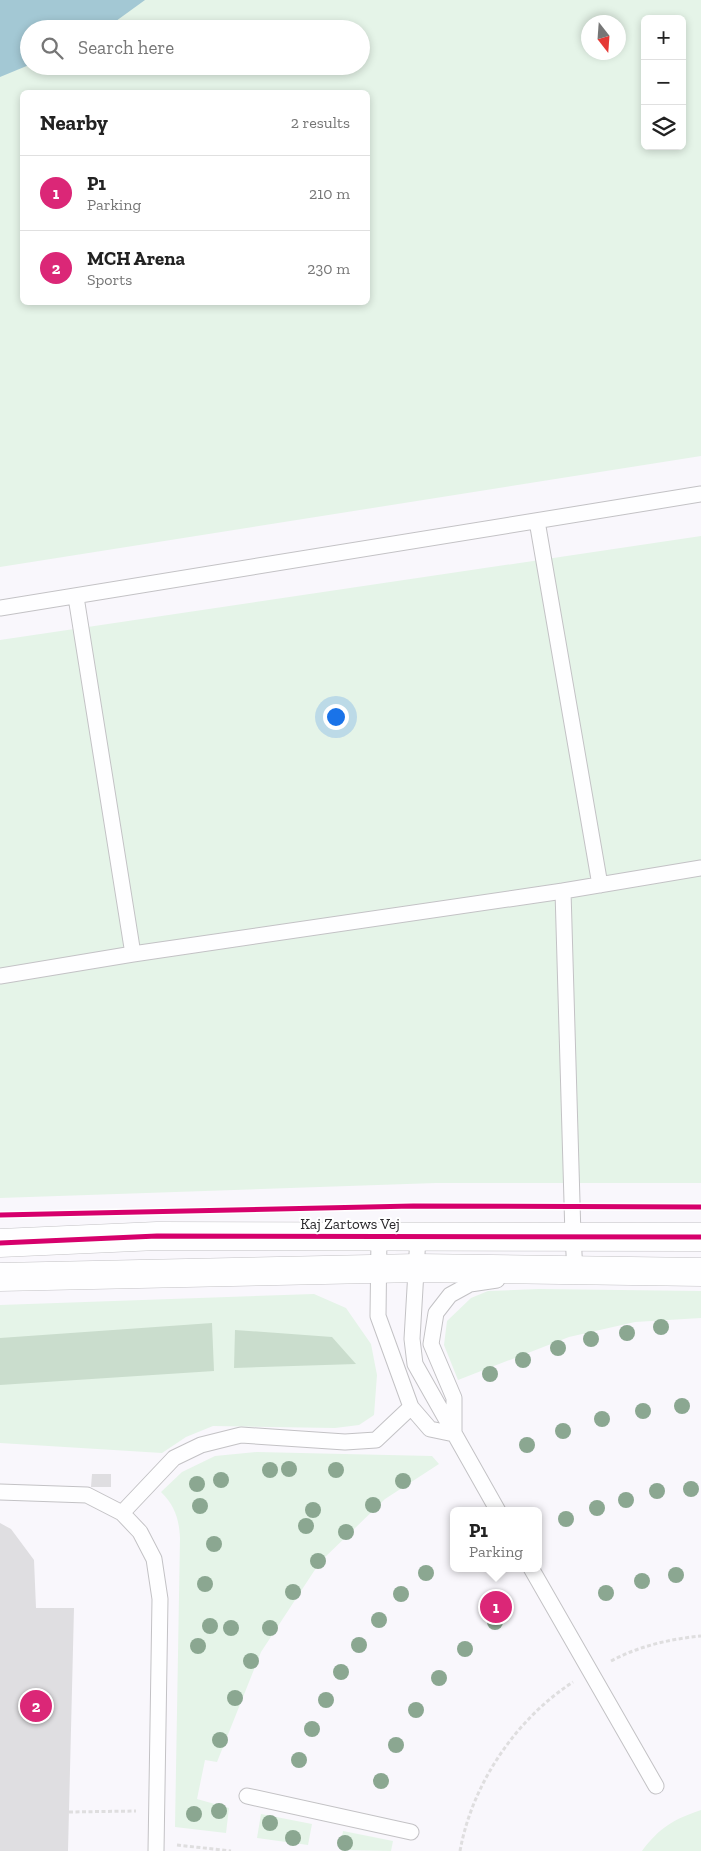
<!DOCTYPE html>
<html lang="en">
<head>
<meta charset="utf-8">
<style>
  body { margin:0; font-family:"Zilla Slab",serif; background:#f6f6f6; color:#222 }
  .controls { position:absolute; right:15px; top:15px; display:grid; overflow:hidden; border-radius:8px; box-shadow:0 2px 8px #0003 }
  .controls button { width:45px; height:45px; display:grid; place-items:center; padding:0; border:0; border-bottom:1px solid #e0e0e0; background:#fff; color:#222; font:25px sans-serif }
  .compass { position:absolute; left:581px; top:15px; width:45px; height:45px; border-radius:50%; background:#fff; box-shadow:0 2px 8px #0003; rotate:163deg }
  .you { position:absolute; left:335px; top:716px; width:18px; height:18px; margin:-12px; border:4px solid #fff; border-radius:50%; background:#1a73e8; box-shadow:0 0 0 8px #1a73e833 }
  .badge { display:grid; place-items:center; width:32px; height:32px; border-radius:50%; background:#db2777; color:#fff; font-size:16px; font-weight:700 }
  .pin { position:absolute; translate:-50% -50%; border:2px solid #fff; box-shadow:0 1px 5px #0006 }
  .popup { position:absolute; left:450px; top:1507px; width:92px; height:65px; box-sizing:border-box; display:grid; place-content:center; border-radius:8px; background:#fff; filter:drop-shadow(0 1px 4px #0005); font-size:16px; white-space:nowrap; color:#767676 }
  .popup b { font-size:19px; color:#222 }
  .popup::after { content:''; position:absolute; left:50%; top:100%; margin-left:-10px; border:10px solid transparent; border-top-color:#fff }
  .list { margin:0; padding:0; list-style:none }
  h2 { display:flex; justify-content:space-between; align-items:center; height:65px; margin:0; padding:0 20px; font-size:21px }
  h2 small { font-size:16px; font-weight:400; color:#767676 }
  .list li { display:grid; grid-template-columns:32px 1fr auto; gap:15px; align-items:center; box-sizing:border-box; height:75px; padding:0 20px; border-top:1px solid #e0e0e0 }
  .list b { display:block; font-size:19px; white-space:nowrap }
  .list p { margin:0; font-size:16px; white-space:nowrap; color:#767676 }
  .list em { font-size:16px; font-style:normal; color:#767676 }
  .icon { flex:none; width:28px; height:28px; fill:none; stroke:currentColor; stroke-width:2; stroke-linecap:round; stroke-linejoin:round }
  .map { position:relative; flex:none; width:701px; height:1851px; overflow:hidden }
  .search { position:absolute; background:#fff; box-shadow:0 2px 8px #0003; left:20px; top:20px; width:350px; height:55px; display:flex; align-items:center; gap:12px; box-sizing:border-box; padding:0 18px; border-radius:28px; color:#767676; font-size:19px }
  .panel { position:absolute; background:#fff; box-shadow:0 2px 8px #0003; left:20px; top:90px; width:350px; height:215px; border-radius:8px }
  .map>svg:first-child { display:block }
  .green { fill:#e5f4e8; fill-rule:evenodd }
  .forest { fill:#caddcd }
  .water { fill:#a3c8d4 }
  .building { fill:#dfdee1 }
  .lines { fill:none; stroke-linecap:round; stroke-linejoin:round }
  .service-casing { stroke:#c3c2c5; stroke-width:17 }
  .tertiary-casing { stroke:#c3c2c5; stroke-width:29 }
  .path { stroke:#dfdedf; stroke-width:3; stroke-dasharray:4 2.5; stroke-linecap:butt }
  .service { stroke:#fefeff; stroke-width:15 }
  .tertiary { stroke:#fefeff; stroke-width:28 }
  .cycleway-casing { stroke:#fff; stroke-width:8 }
  .cycleway { stroke:#d6006c; stroke-width:5 }
  .tree { fill:#8ba791 }
  .labels { text-anchor:middle; stroke-width:4; stroke-linejoin:round; paint-order:stroke }
  .street-label { font-size:15px; fill:#29282b; stroke:#fff }
</style>
</head>
<body>
<div class="map">
<svg width="701" height="1851" viewBox="0 0 701 1851">
  <rect width="100%" height="100%" fill="#f9f7fc"/>
  <path class="green" d="M0,0H701V456L0,567ZM645,19H682V146H645ZM588,22H618V52H588ZM29,29H361V66H29ZM22,92H368V302H22Z
    M701,536V1183H436L0,1198V640Z
    M539,1289L701,1291V1318L635,1322L569,1337L458,1380L444,1345L447,1321L471,1298L488,1291Z
    M314,1294L346,1308L371,1344L377,1375L374,1415L359,1425L335,1428L213,1426L186,1437L162,1453L0,1443V1305Z
    M257,1452L432,1456L439,1464L385,1499L320,1562L261,1652L217,1762L205,1760L197,1799L229,1808L226,1833L175,1827L180,1538C179,1519 175,1506 161,1492L182,1472L215,1456Z
    M701,1810V1851H642C659,1828 674,1819 701,1810Z
    M261,1814L312,1824L308,1845L257,1838Z
    M343,1831L393,1841L391,1851L340,1850Z"/>
  <path class="forest" d="M212,1323L214,1371L0,1385V1338Z
    M235,1330L332,1337L356,1364L234,1368Z"/>
  <path class="water" d="M0,0H145L105,29H29V65L0,77Z"/>
  <path class="building" d="M92,1474H111V1487H91Z
    M0,1523L11,1529L34,1560L36,1608H74L68,1851H0Z"/>
  <g class="lines">
    <defs>
      <path id="service" d="M537,521L600,885
        M76,597L133,954
        M0,608L701,494
        M563,891L701,868
        M0,976L133,954L563,891L573,1236L575,1271
        M379,1236L378,1316L411,1407L430,1429L454,1434
        M418,1237L412,1339L415,1364L498,1511
        M454,1434V1398L431,1344L436,1313L450,1295L470,1284L497,1280
        M0,1492L87,1495L122,1513L140,1532L154,1559L160,1599L156,1851
        M122,1513L174,1458L201,1445L241,1435L345,1442L376,1440L411,1407
        M531,1568L656,1786
        M247,1796L411,1832"/>
      <path id="tertiary" d="M0,1243L157,1236L701,1237
        M0,1277L417,1268L701,1272"/>
    </defs>
    <use href="#service" class="service-casing"/>
    <use href="#tertiary" class="tertiary-casing"/>
    <path class="path" d="M611,1661C639,1646 670,1639 701,1636
      M69,1812L136,1811
      M177,1845L231,1851
      M460,1851C472,1784 516,1719 573,1682"/>
    <use href="#service" class="service"/>
    <use href="#tertiary" class="tertiary"/>
    <defs>
      <path id="cycleway" d="M0,1215L413,1206L701,1207
        M0,1243L157,1236L701,1237"/>
    </defs>
    <use href="#cycleway" class="cycleway-casing"/>
    <use href="#cycleway" class="cycleway"/>
  </g>
  <g class="tree">
    <circle cx="661" cy="1327" r="8"/>
    <circle cx="627" cy="1333" r="8"/>
    <circle cx="591" cy="1339" r="8"/>
    <circle cx="558" cy="1348" r="8"/>
    <circle cx="523" cy="1360" r="8"/>
    <circle cx="490" cy="1374" r="8"/>
    <circle cx="682" cy="1406" r="8"/>
    <circle cx="643" cy="1411" r="8"/>
    <circle cx="602" cy="1419" r="8"/>
    <circle cx="563" cy="1431" r="8"/>
    <circle cx="527" cy="1445" r="8"/>
    <circle cx="289" cy="1469" r="8"/>
    <circle cx="270" cy="1470" r="8"/>
    <circle cx="336" cy="1470" r="8"/>
    <circle cx="221" cy="1480" r="8"/>
    <circle cx="403" cy="1481" r="8"/>
    <circle cx="197" cy="1484" r="8"/>
    <circle cx="691" cy="1489" r="8"/>
    <circle cx="657" cy="1491" r="8"/>
    <circle cx="626" cy="1500" r="8"/>
    <circle cx="373" cy="1505" r="8"/>
    <circle cx="200" cy="1506" r="8"/>
    <circle cx="597" cy="1508" r="8"/>
    <circle cx="313" cy="1510" r="8"/>
    <circle cx="566" cy="1519" r="8"/>
    <circle cx="306" cy="1526" r="8"/>
    <circle cx="346" cy="1532" r="8"/>
    <circle cx="214" cy="1544" r="8"/>
    <circle cx="318" cy="1561" r="8"/>
    <circle cx="426" cy="1573" r="8"/>
    <circle cx="676" cy="1575" r="8"/>
    <circle cx="642" cy="1581" r="8"/>
    <circle cx="205" cy="1584" r="8"/>
    <circle cx="293" cy="1592" r="8"/>
    <circle cx="606" cy="1593" r="8"/>
    <circle cx="401" cy="1594" r="8"/>
    <circle cx="379" cy="1620" r="8"/>
    <circle cx="495" cy="1622" r="8"/>
    <circle cx="210" cy="1626" r="8"/>
    <circle cx="231" cy="1628" r="8"/>
    <circle cx="270" cy="1628" r="8"/>
    <circle cx="359" cy="1645" r="8"/>
    <circle cx="198" cy="1646" r="8"/>
    <circle cx="465" cy="1649" r="8"/>
    <circle cx="251" cy="1661" r="8"/>
    <circle cx="341" cy="1672" r="8"/>
    <circle cx="439" cy="1678" r="8"/>
    <circle cx="235" cy="1698" r="8"/>
    <circle cx="326" cy="1700" r="8"/>
    <circle cx="416" cy="1710" r="8"/>
    <circle cx="312" cy="1729" r="8"/>
    <circle cx="220" cy="1740" r="8"/>
    <circle cx="396" cy="1745" r="8"/>
    <circle cx="299" cy="1760" r="8"/>
    <circle cx="381" cy="1781" r="8"/>
    <circle cx="219" cy="1811" r="8"/>
    <circle cx="194" cy="1814" r="8"/>
    <circle cx="270" cy="1823" r="8"/>
    <circle cx="293" cy="1838" r="8"/>
    <circle cx="345" cy="1843" r="8"/>
  </g>
  <g class="labels">
    <g class="street-label">
      <text x="350" y="1229">Kaj Zartows Vej</text>
    </g>
  </g>
</svg>
<div class="controls">
<button>+</button>
<button>−</button>
<button><svg class="icon" aria-label="layers" viewBox="0 0 24 24"><path d="M12 4l9 5-9 5-9-5zM3 14l9 5 9-5"/></svg></button>
</div>
<svg class="compass" viewBox="-18 -18 36 36"><path d="M0-13l5 13h-10z" fill="#e53935"/><path d="M0 13l5-13h-10z" fill="#767676"/></svg>
<div class="you"></div>
<div class="pin badge" style="left:496px;top:1607px">1</div>
<div class="popup"><b>P1</b>Parking</div>
<div class="pin badge" style="left:36px;top:1706px">2</div>
<div class="search"><svg class="icon" aria-label="search" viewBox="0 0 24 24"><circle cx="10" cy="10" r="6"/><path d="M15 15l6 6"/></svg>Search here</div>
<section class="panel">
<h2>Nearby<small>2 results</small></h2>
<ul class="list">
<li><span class="badge">1</span><div><b>P1</b><p>Parking</p></div><em>210 m</em></li>
<li><span class="badge">2</span><div><b>MCH Arena</b><p>Sports</p></div><em>230 m</em></li>
</ul>
</section>
</div>
</body>
</html>
